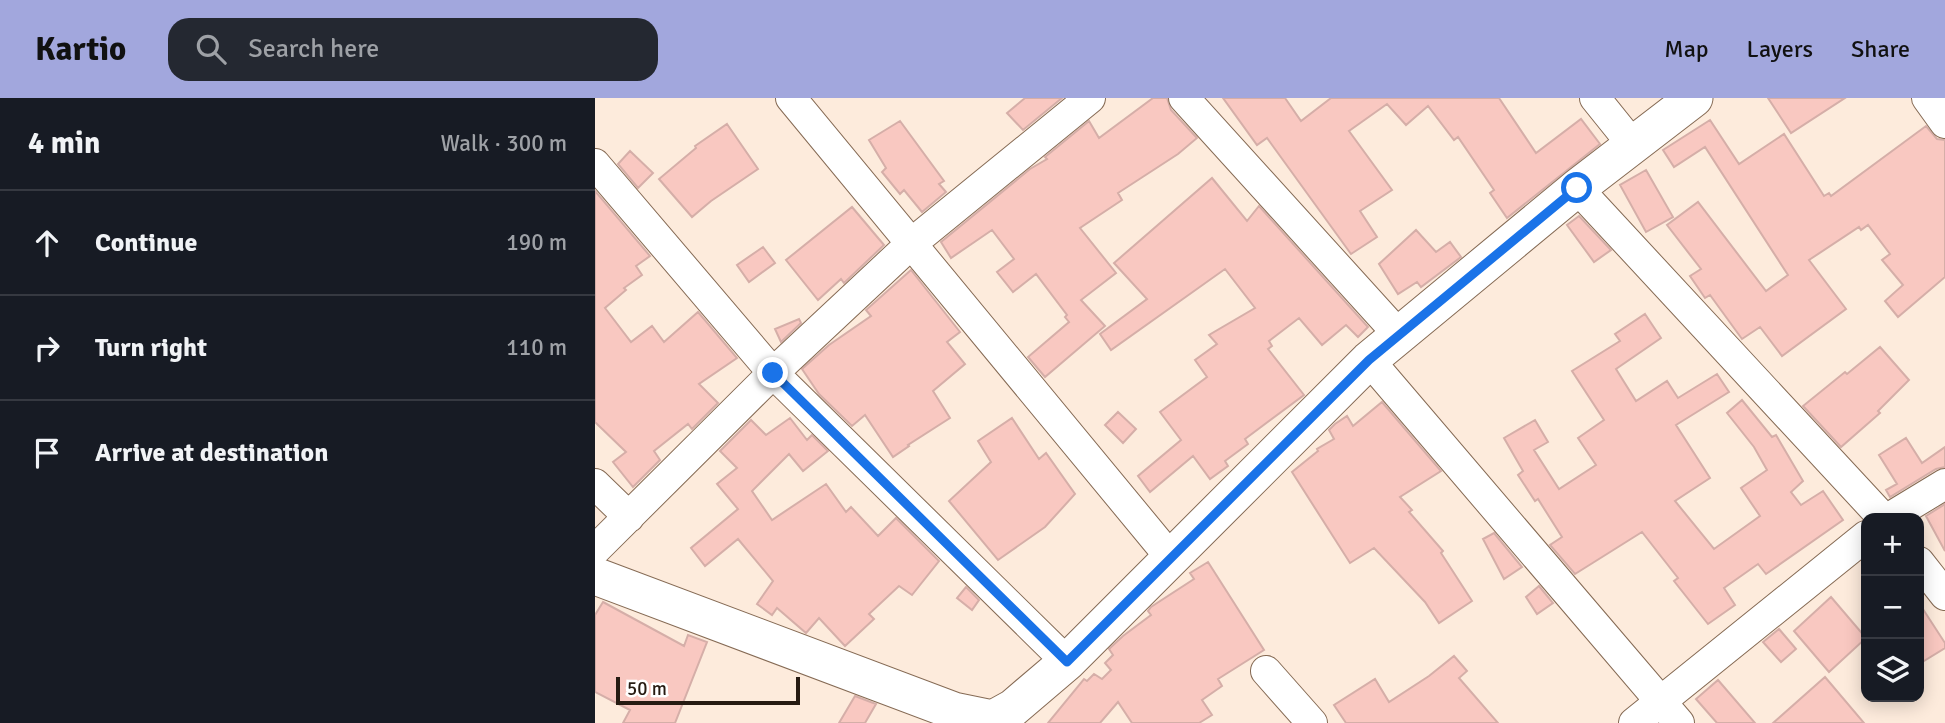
<!DOCTYPE html>
<html lang="en">
<head>
<meta charset="utf-8">
<style>
  body { margin:0; font-family:Signika,sans-serif; background:#242831; color:#f1f3f6 }
  .controls { position:absolute; right:21px; bottom:21px; display:grid; overflow:hidden; border-radius:14px; box-shadow:0 4px 18px #0003 }
  .controls button { width:63px; height:63px; display:grid; place-items:center; padding:0; border:0; border-bottom:2px solid #363941; background:#171b24; color:#f1f3f6; font:35px sans-serif }
  .scale { position:absolute; left:21px; bottom:18px; width:184px; box-sizing:border-box; padding-left:7px; border:4px solid #261b12; border-top:0; font-size:19px; line-height:24px; white-space:nowrap; color:#261b12; -webkit-text-stroke:5px #fff; paint-order:stroke }
  .stop { position:absolute; width:21px; height:21px; margin:-16px; border:5px solid #1a73e8; border-radius:50%; background:#fff }
  .stop.end { background:#1a73e8; border-color:#fff; box-shadow:0 2px 7px #0008 }
  .list { margin:0; padding:0; list-style:none }
  h2 { display:flex; justify-content:space-between; align-items:center; height:91px; margin:0; padding:0 28px; font-size:30px }
  h2 small { font-size:23px; font-weight:400; color:#9ea1a6 }
  .list li { display:grid; grid-template-columns:46px 1fr auto; gap:21px; align-items:center; box-sizing:border-box; height:105px; padding:0 28px; border-top:2px solid #363941 }
  .list b { display:block; font-size:26px; white-space:nowrap }
  .list em { font-size:23px; font-style:normal; color:#9ea1a6 }
  .icon { flex:none; width:38px; height:38px; fill:none; stroke:currentColor; stroke-width:2; stroke-linecap:round; stroke-linejoin:round }
  .map { position:relative; flex:none; width:1350px; height:625px; overflow:hidden }
  header { display:flex; align-items:center; gap:42px; box-sizing:border-box; height:98px; padding:0 35px; background:#a2a7dd; color:#111 }
  header strong { font-size:33px }
  nav { display:flex; gap:38px; margin-inline-start:auto; font-size:24px }
  .search { width:490px; height:63px; background:#242831; display:flex; align-items:center; gap:18px; box-sizing:border-box; padding:0 24px; border-radius:21px; color:#9ea1a6; font-size:26px }
  main { display:flex }
  aside { flex:1; background:#171b24 }
  .map>svg:first-child { display:block }
  .building { fill:#f9c8c1; stroke:#d5aea8; stroke-width:2 }
  .lines { fill:none; stroke-linecap:round; stroke-linejoin:round }
  .minor-casing { stroke:#856a54; stroke-width:32 }
  .tertiary-casing { stroke:#856a54; stroke-width:39 }
  .minor { stroke:#fff; stroke-width:30 }
  .tertiary { stroke:#fff; stroke-width:37 }
  .route { stroke:#1a73e8; stroke-width:9 }
</style>
</head>
<body>
<header>
<strong>Kartio</strong>
<div class="search"><svg class="icon" aria-label="search" viewBox="0 0 24 24"><circle cx="10" cy="10" r="6"/><path d="M15 15l6 6"/></svg>Search here</div>
<nav><a>Map</a><a>Layers</a><a>Share</a></nav>
</header>
<main>
<aside>
<h2>4 min<small>Walk · 300 m</small></h2>
<ul class="list">
<li><svg class="icon" aria-label="ahead" viewBox="0 0 24 24"><path d="M12 20V5M6 11l6-6 6 6"/></svg><div><b>Continue</b></div><em>190 m</em></li>
<li><svg class="icon" aria-label="right" viewBox="0 0 24 24"><path d="M7 20v-9h11M14 6l5 5-5 5"/></svg><div><b>Turn right</b></div><em>110 m</em></li>
<li><svg class="icon" aria-label="arrive" viewBox="0 0 24 24"><path d="M6 21V4h12l-3 4 3 4H6"/></svg><div><b>Arrive at destination</b></div></li>
</ul>
</aside>
<div class="map">
<svg width="1350" height="625" viewBox="0 0 1350 625">
  <rect width="100%" height="100%" fill="#fdebdc"/>
  <path class="building" d="M430,0H467L428,32L412,15Z
    M558,0H572L576,12L602,40L583,56L523,95L527,102L485,130L521,175L486,202L510,228L450,279L433,259L474,224L470,219L472,217L441,176L418,194L402,174L419,161L397,132L356,160L346,144L435,71L452,61L450,59L494,23L504,40Z
    M628,0H690L706,23L736,0H904L941,55L986,21L1005,46L912,120L895,95L899,92L863,39L859,42L833,8L811,27L792,6L754,33L797,92L765,113L782,139L756,156L672,40L662,47Z
    M1173,0H1250L1196,35Z
    M1115,22L1144,66L1189,36L1229,98L1234,95L1236,98L1331,28L1342,41L1350,42V179L1303,219L1290,203L1308,187L1287,162L1295,156L1273,127L1266,132L1264,129L1214,162L1251,211L1187,258L1165,229L1147,241L1115,197L1110,200L1095,178L1106,171L1072,127L1103,104L1171,193L1193,177L1110,49L1079,69L1068,52Z
    M305,23L349,83L344,86L351,94L327,114L309,92L305,96L287,74L291,70L274,42Z
    M132,26L163,71L116,103L97,119L64,81L101,50L100,48Z
    M35,53L58,75L43,90L23,66Z
    M1051,72L1078,119L1051,134L1025,87Z
    M617,80L652,123L664,108L773,229L763,239L751,227L727,247L704,220L674,243L677,248L673,251L709,297L650,341L653,346L630,363L633,368L615,381L598,358L555,394L543,378L586,342L565,314L612,279L600,262L622,246L614,237L660,210L630,171L516,252L505,236L552,201L519,165Z
    M0,93L55,158L41,168L47,177L29,190L31,192L10,210L36,244L57,228L69,244L103,214L142,260L104,286L123,305L97,331L93,326L59,353L65,362L38,389L18,364L31,354L0,324Z
    M257,109L289,147L249,185L246,181L223,202L191,162Z
    M984,118L1016,152L999,164L972,127Z
    M821,132L841,154L855,144L866,159L826,189L822,184L803,196L784,166Z
    M168,149L180,165L154,184L142,167Z
    M316,172L365,234L352,244L370,266L338,293L355,320L313,347L314,348L298,359L270,317L257,328L224,296L207,271L234,247L276,218L271,212Z
    M1050,216L1066,240L1021,271L1041,303L1072,283L1083,300L1122,276L1134,294L1081,327L1115,380L1080,403L1119,451L1165,418L1146,390L1172,372L1159,349L1132,315L1147,302L1177,339L1181,337L1208,383L1196,394L1206,407L1228,393L1248,422L1171,476L1163,466L1129,490L1140,507L1113,526L1079,483L1083,480L1047,434L980,476L955,447L967,439L943,401L940,403L923,377L928,373L909,340L940,322L953,344L939,352L964,391L1001,367L983,340L1009,322L977,273L1025,243L1020,236Z
    M204,221L206,225L186,244L180,231Z
    M1285,249L1314,282L1283,313L1285,315L1246,349L1208,308L1250,274L1252,276Z
    M787,304L846,373L805,399L817,412L814,414L848,453L846,455L877,503L844,525L830,504L779,450L755,465L697,374L723,353L722,351L739,341L734,332L740,326L752,318L758,328Z
    M523,314L541,331L528,345L510,327Z
    M195,320L212,342L217,337L233,353L208,373L194,356L157,393L177,422L231,386L251,414L256,409L283,438L301,420L344,463L317,497L304,488L274,516L279,521L250,548L224,520L211,535L182,510L177,517L162,506L178,483L143,441L110,468L96,450L143,411L122,386L142,370L125,353L156,322L171,337Z
    M417,320L444,361L451,355L480,396L450,429L403,462L354,403L396,364L383,343Z
    M1311,340L1327,365L1350,349V369L1341,371L1295,399L1291,392L1302,386L1284,357Z
    M1350,406V453L1331,418Z
    M899,435L927,469L909,481L888,441Z
    M613,464L669,552L623,581L627,588L607,602L617,617L604,625H537L523,604L505,625H453L489,581L492,583L499,576L507,581L516,572L510,565L518,557L514,551L528,538L556,517L553,513L556,509L599,481L595,475Z
    M944,488L958,505L942,516L931,499Z
    M371,489L384,502L377,512L362,500Z
    M1236,499L1271,540L1234,574L1199,533Z
    M8,504L89,548L93,537L112,544L80,625H28L35,612L0,594V517Z
    M1324,505L1350,545V550L1324,566Z
    M1184,531L1201,551L1186,564L1168,544Z
    M859,558L872,573L864,580L903,625H751L739,607L780,581L794,604L834,578Z
    M1230,579L1269,625H1178Z
    M1123,582L1160,625H1122L1101,601Z
    M260,598L281,606L270,625H244Z"/>
  <g class="lines">
    <defs>
      <path id="minor" d="M196,0L576,460
        M589,0L804,237
        M1000,0L1037,46
        M1332,0L1350,25
        M0,66L178,275L472,564
        M982,90L1288,420
        M774,262L1084,625
        M0,386L34,419
        M1294,420L1350,386
        M0,452L178,275L317,145L495,0
        M1324,464L1350,497
        M671,573L717,625
        M1039,625L1271,438"/>
      <path id="tertiary" d="M0,478L359,613L398,621L418,610L472,564L774,262L982,90L1099,0"/>
    </defs>
    <use href="#minor" class="minor-casing"/>
    <use href="#tertiary" class="tertiary-casing"/>
    <use href="#minor" class="minor"/>
    <use href="#tertiary" class="tertiary"/>
  </g>
  <g class="lines">
    <path class="route" d="M178,275L472,564L774,262L982,90"/>
  </g>
</svg>
<div class="controls">
<button>+</button>
<button>−</button>
<button><svg class="icon" aria-label="layers" viewBox="0 0 24 24"><path d="M12 4l9 5-9 5-9-5zM3 14l9 5 9-5"/></svg></button>
</div>
<div class="scale">50 m</div>
<div class="stop" style="left:982px;top:90px"></div>
<div class="stop end" style="left:178px;top:275px"></div>
</div>
</main>
</body>
</html>
